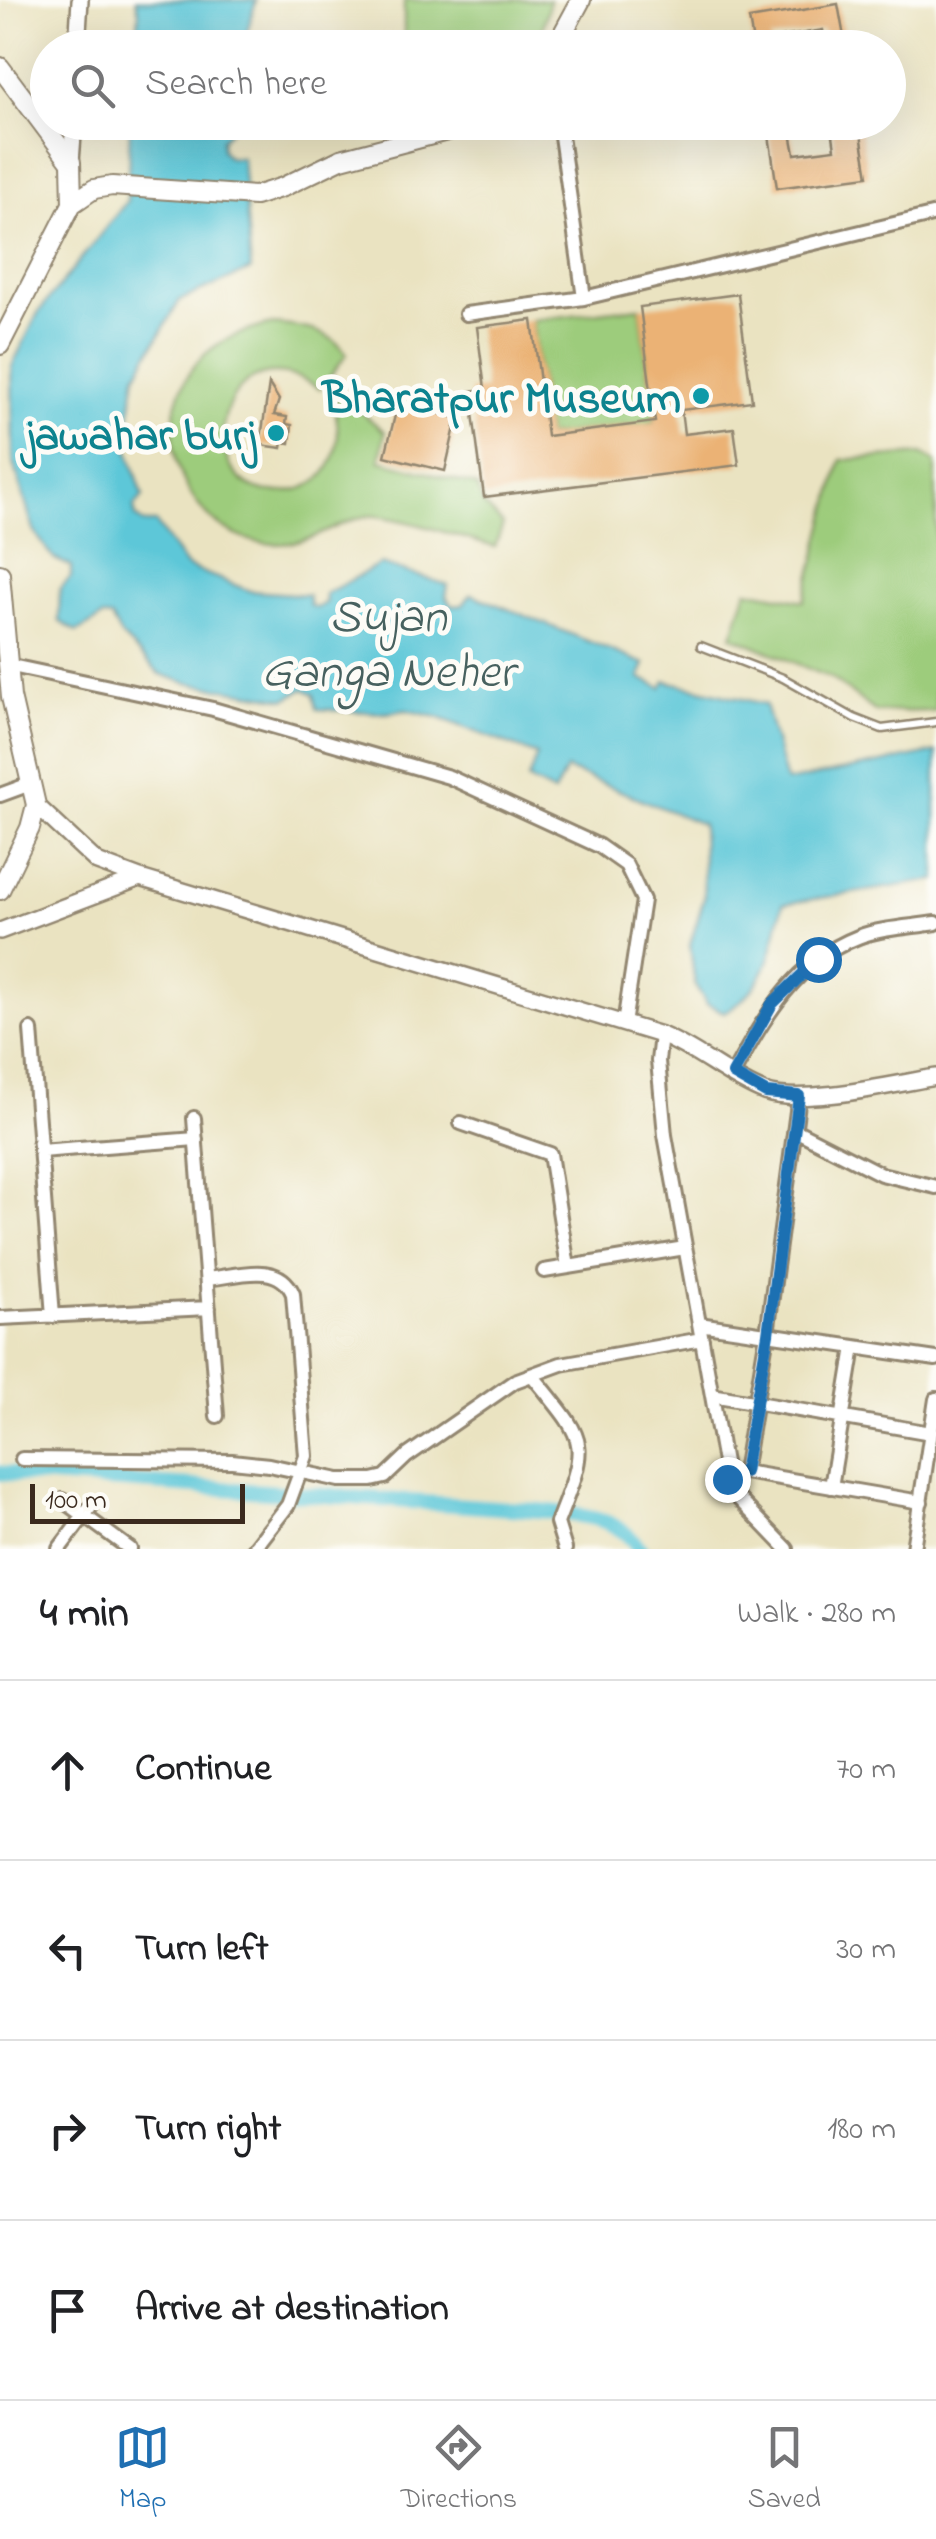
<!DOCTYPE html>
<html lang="en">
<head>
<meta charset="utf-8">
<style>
  body { margin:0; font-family:"Indie Flower",sans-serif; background:#f6f6f6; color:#202124 }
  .scale { position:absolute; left:30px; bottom:25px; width:215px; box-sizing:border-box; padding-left:10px; border:5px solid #3b2a1e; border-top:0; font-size:28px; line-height:35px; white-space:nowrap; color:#3b2a1e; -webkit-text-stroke:8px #fdfcf7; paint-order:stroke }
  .stop { position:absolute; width:30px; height:30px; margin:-22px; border:8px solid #1f6fb2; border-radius:50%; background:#fff }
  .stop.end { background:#1f6fb2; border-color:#fff; box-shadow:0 2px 10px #0008 }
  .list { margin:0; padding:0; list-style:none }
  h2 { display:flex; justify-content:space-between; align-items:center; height:130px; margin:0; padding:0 40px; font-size:42px }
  h2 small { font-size:32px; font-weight:400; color:#757577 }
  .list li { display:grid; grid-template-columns:65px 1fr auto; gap:30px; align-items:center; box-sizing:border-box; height:180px; padding:0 40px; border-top:2px solid #e0e0e0 }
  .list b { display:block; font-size:38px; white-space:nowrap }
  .list em { font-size:32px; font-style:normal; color:#757577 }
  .icon { flex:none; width:55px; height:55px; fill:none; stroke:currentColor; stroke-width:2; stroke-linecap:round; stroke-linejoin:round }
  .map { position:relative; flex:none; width:936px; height:1549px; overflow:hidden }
  .search { position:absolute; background:#fff; box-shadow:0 10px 40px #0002; left:30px; right:30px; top:30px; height:110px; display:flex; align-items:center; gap:25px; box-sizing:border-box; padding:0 35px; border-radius:55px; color:#757577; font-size:38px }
  .sheet { height:850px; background:#fff }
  nav { display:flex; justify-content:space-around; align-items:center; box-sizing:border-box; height:140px; border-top:2px solid #e0e0e0; background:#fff; font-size:28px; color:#757577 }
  nav a { display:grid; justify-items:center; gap:5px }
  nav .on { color:#1f6fb2 }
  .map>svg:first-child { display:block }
  .green { fill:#9dcc7b; stroke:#6c7b4c; stroke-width:2.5 }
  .water { fill:#5dc7d8; stroke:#4c787b; stroke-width:2.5 }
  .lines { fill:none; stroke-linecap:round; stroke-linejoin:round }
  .canal { stroke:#5dc7d8; stroke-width:15 }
  .building { fill:#ebb275 }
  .service-casing { stroke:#928670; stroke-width:11 }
  .minor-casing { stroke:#928670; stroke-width:18 }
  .tertiary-casing { stroke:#928670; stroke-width:20 }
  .secondary-casing { stroke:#928670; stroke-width:22 }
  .service { stroke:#fff; stroke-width:6 }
  .minor { stroke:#fff; stroke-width:12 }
  .tertiary { stroke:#fff; stroke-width:15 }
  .secondary { stroke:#fff; stroke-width:18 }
  .route { stroke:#1f6fb2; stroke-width:12 }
  .culture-dot { fill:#0f9aa8; stroke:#fdfcf7; stroke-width:4 }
  .labels { text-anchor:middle; stroke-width:10; stroke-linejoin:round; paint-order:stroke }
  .culture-label { font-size:45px; font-weight:bold; fill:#0d838f; stroke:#fdfcf7; text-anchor:end }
  .water-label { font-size:48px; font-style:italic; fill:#47615f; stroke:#fdfcf7 }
</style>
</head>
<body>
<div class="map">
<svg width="936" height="1549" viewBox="0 0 936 1549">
  <rect width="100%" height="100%" fill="#fdfcf7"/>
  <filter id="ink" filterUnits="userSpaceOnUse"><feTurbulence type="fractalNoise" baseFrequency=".01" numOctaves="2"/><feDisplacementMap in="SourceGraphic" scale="20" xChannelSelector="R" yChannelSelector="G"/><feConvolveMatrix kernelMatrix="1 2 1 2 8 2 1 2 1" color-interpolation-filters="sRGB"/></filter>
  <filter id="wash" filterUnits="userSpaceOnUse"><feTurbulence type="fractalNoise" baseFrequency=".0048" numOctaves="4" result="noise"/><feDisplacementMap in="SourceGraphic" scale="40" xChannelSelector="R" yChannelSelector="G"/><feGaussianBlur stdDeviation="2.25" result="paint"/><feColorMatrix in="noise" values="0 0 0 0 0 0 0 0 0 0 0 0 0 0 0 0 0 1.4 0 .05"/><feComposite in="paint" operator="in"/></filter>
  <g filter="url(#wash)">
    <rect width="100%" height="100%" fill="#eae3c1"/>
    <path class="green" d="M404,0H550L538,47H473L404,37Z
      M640,307L655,422L547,436L532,320Z
      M273,324C302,327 330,329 347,354L320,389C210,317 182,515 296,490C337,481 344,438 333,404L342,396L385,432L380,460L477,486L483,504L503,524L495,547C457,537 416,521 376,516C355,513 320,538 297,542C205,559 146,456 186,379C205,344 237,332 273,324Z
      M922,454L936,462V711L876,712L833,679L732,636L747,590L804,601L841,460Z"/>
    <path class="water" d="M136,0H256L243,47L136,48L139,13Z
      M130,123H229L230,130L221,140L222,150L228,157L242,158L251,270L180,300L136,375L126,442L143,496L134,507L136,517L143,523H156L186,566L250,591L308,595L310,606L317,608L326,602L325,594L381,564L448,585L446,597L453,606L463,605L471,594L645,664L640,678L662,688L666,681L765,704L786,782L936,752V880L783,904C772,949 770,987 724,1012L707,1004L695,985L690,945L704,898L702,824L566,769L554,793L528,780L537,755L437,717L406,710L386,713L317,709L314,694L304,689L286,699L187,683L160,674L121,636L111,618L103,617L77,632L59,621L60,589L71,577V566L54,559L34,531L13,461L12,366L38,313L127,201Z"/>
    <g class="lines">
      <path class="canal" d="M0,1473L546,1511C584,1517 616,1515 640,1549"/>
    </g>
    <g id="blocks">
      <path class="building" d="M838,4L846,48H826L823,30L770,39L772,48H754L749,19Z
        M767,122H789L795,154L835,149L831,122H859L868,176L777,188Z
        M738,294L752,401L681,410L684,434L734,428L739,465L484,497L470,391L485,389L477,327L532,320L547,436L655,422L640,307Z
        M269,384L279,400L274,415L287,417L286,424L292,425L290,443L283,442L282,448L260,445Z
        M398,403L457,418L445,471L385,456Z"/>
    </g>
  </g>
  <g filter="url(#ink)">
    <use href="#blocks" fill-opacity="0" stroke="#928670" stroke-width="2.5"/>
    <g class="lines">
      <defs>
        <path id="service" d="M701,646L783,678L854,718L882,729L936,722"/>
        <path id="minor" d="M559,122L584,298
          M466,314L584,298L936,214
          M7,665L213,709L449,777L599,846L626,865L643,900L624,1024
          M0,795L30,784
          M31,1030L53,1316
          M661,1035L658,1061L665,1135L727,1479L736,1496L787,1549
          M733,1074C764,1018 794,962 858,937C881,928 911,927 936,923
          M194,1118L217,1416
          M461,1123L550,1154L568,1267
          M795,1130L881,1174L936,1187
          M40,1151L196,1139
          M544,1271L685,1248
          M207,1279C237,1276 279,1260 293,1294L306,1456L288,1505L254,1549
          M0,1318L209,1308
          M699,1324L936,1359
          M532,1375C588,1444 590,1439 557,1523L565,1549
          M712,1395L931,1433
          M22,1459L232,1461L269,1465L339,1480H372L385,1477L407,1456L515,1381L561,1364L702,1339
          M744,1472L767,1334L799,1096
          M737,1475L744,1472L921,1502
          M831,1487L854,1347
          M63,1500L130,1549
          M59,1549L92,1505
          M913,1549L936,1399"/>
        <path id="tertiary" d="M77,48L80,0
          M71,162L74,122
          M36,805L97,862L140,878
          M0,931L140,878L661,1035C698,1050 728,1078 764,1092C803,1106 894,1084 936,1077"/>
        <path id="secondary" d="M555,48L581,0
          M0,67L71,162L72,204L0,345
          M72,204L94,189L112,186L255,196L283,187L341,159L481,122
          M0,574L11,697L36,805L30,828L0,890"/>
      </defs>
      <use href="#service" class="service-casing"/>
      <use href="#minor" class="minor-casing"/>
      <use href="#tertiary" class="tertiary-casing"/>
      <use href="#secondary" class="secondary-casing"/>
      <use href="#service" class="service"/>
      <use href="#minor" class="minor"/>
      <use href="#tertiary" class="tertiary"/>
      <use href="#secondary" class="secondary"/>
    </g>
  </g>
  <g class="lines" filter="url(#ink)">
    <path class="route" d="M727,1479L744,1472L768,1334L799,1096L766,1093L733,1074L772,1004L818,959"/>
  </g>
  <g class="culture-dot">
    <circle cx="701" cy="396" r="10"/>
    <circle cx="276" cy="433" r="10"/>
  </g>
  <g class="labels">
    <g class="culture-label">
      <text x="681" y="412">Bharatpur Museum</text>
      <text x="256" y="449">jawahar burj</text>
    </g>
    <g class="water-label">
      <text x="388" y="631">Sujan<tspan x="388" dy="55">Ganga Neher</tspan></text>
    </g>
  </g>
</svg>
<div class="scale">100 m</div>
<div class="stop" style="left:818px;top:959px"></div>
<div class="stop end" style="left:727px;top:1479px"></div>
<div class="search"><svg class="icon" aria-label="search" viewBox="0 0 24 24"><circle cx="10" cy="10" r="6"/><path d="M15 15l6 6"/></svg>Search here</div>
</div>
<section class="sheet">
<h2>4 min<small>Walk · 280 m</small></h2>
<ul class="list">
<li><svg class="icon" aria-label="ahead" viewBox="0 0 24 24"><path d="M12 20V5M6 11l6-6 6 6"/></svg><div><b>Continue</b></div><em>70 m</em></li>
<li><svg class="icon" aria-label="left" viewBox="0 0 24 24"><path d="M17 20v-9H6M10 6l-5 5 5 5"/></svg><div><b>Turn left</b></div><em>30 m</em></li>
<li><svg class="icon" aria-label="right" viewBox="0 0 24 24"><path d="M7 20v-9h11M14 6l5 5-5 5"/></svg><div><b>Turn right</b></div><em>180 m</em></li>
<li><svg class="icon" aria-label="arrive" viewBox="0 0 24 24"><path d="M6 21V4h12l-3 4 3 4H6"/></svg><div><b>Arrive at destination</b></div></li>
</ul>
</section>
<nav>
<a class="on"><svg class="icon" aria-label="map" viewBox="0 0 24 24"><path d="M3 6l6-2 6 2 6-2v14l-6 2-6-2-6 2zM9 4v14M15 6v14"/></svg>Map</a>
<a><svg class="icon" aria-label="directions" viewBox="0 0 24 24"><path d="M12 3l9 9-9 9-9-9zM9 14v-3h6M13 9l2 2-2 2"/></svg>Directions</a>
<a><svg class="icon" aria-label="saved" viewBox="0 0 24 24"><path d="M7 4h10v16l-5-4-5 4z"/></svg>Saved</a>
</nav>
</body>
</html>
